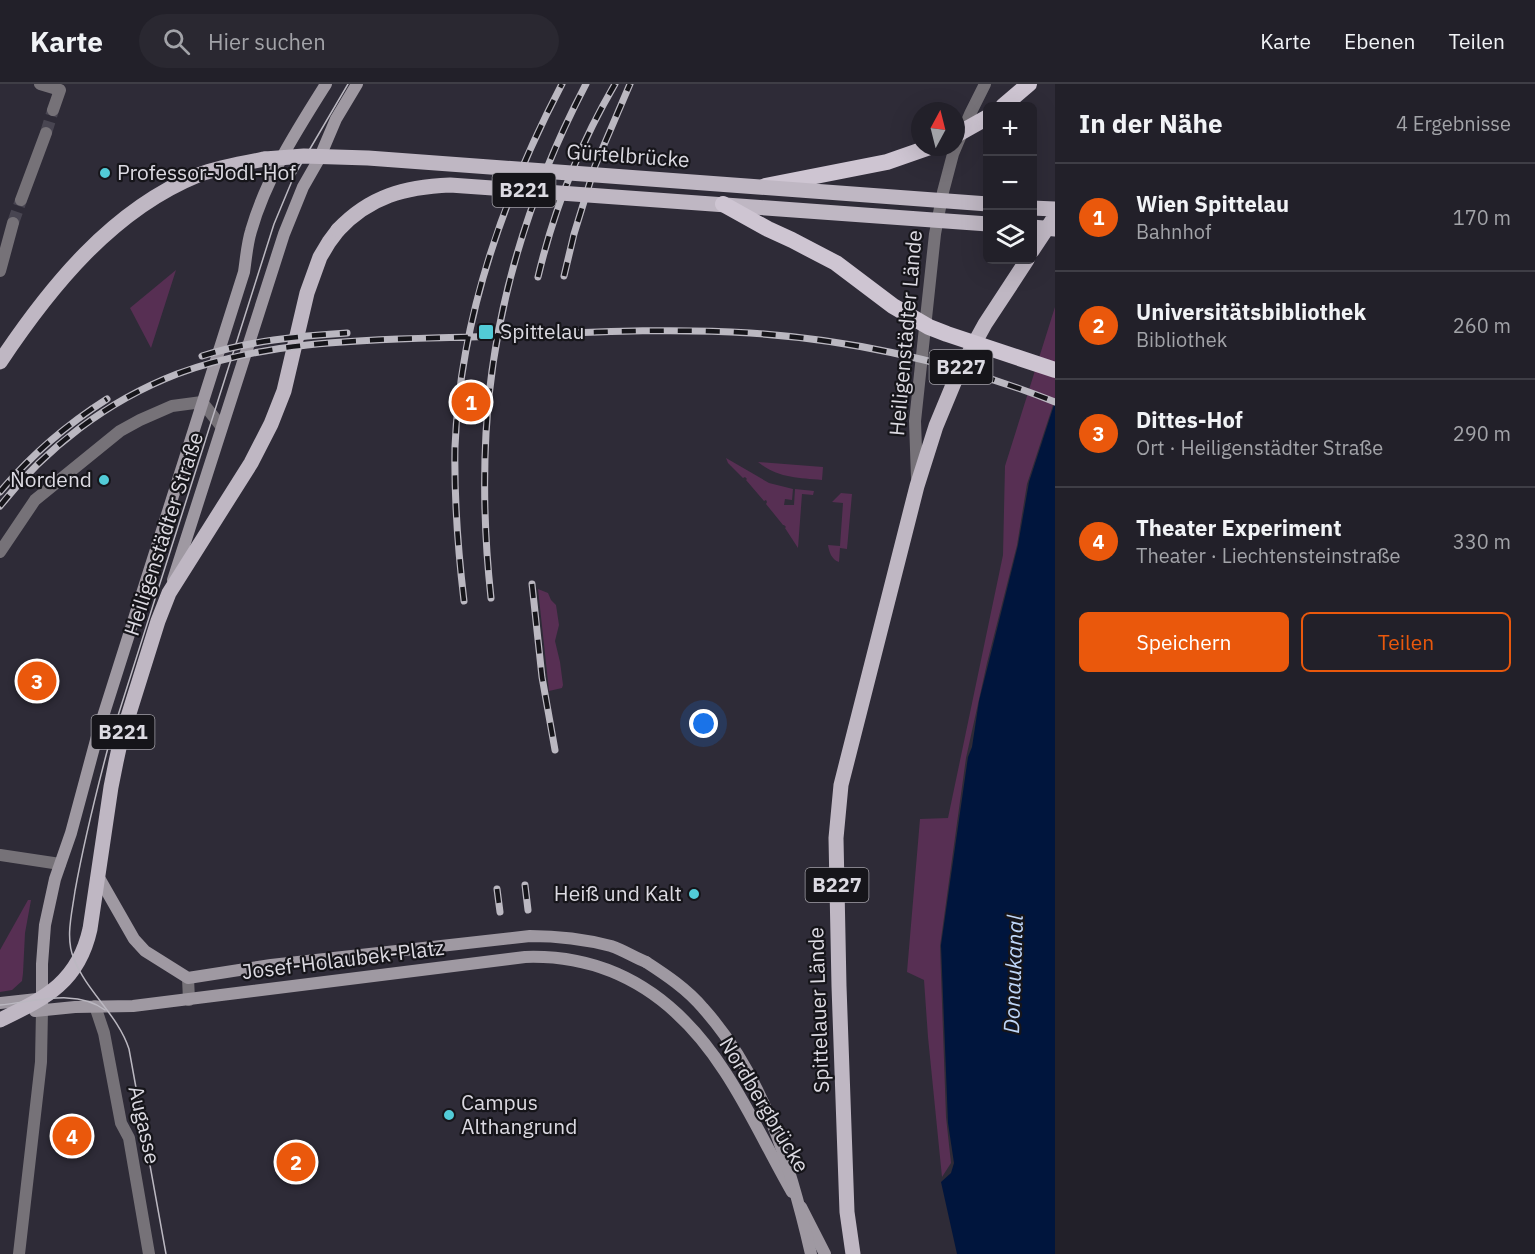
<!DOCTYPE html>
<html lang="de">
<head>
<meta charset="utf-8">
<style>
  body { margin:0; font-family:"IBM Plex Sans",sans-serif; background:#2a2831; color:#f1f3f6 }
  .controls { position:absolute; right:18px; top:18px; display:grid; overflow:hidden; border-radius:9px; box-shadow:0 6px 24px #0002 }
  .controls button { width:54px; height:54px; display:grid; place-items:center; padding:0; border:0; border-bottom:2px solid #3f3e46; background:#222029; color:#f1f3f6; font:30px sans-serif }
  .compass { position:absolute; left:911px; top:18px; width:54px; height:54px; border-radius:50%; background:#222029; box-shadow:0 6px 24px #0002; rotate:7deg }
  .you { position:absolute; left:704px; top:640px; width:21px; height:21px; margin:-15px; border:4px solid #fff; border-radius:50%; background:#1a73e8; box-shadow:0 0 0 9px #1a73e833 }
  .badge { display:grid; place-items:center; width:39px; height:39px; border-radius:50%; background:#ea580c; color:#fff; font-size:20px; font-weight:700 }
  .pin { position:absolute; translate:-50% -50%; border:3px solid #fff; box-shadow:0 2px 6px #0006 }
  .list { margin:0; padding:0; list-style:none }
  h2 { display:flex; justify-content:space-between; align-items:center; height:78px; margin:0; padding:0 24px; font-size:26px }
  h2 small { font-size:20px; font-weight:400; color:#a2a3a8 }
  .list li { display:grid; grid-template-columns:39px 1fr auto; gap:18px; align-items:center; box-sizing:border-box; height:108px; padding:0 24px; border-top:2px solid #3f3e46 }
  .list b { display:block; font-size:22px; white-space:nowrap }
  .list p { margin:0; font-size:20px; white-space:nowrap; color:#a2a3a8 }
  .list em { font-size:20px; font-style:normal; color:#a2a3a8 }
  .actions { display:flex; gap:12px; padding:18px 24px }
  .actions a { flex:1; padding:14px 0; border:2px solid #ea580c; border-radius:9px; text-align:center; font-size:21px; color:#ea580c }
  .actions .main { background:#ea580c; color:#fff }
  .icon { flex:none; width:33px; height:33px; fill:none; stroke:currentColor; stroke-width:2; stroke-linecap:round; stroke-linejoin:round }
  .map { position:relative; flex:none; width:1055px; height:1170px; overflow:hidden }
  header { display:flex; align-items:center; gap:36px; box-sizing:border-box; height:84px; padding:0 30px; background:#222029; border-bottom:2px solid #3f3e46 }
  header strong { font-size:28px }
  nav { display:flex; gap:33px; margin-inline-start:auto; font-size:21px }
  .search { width:420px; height:54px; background:#2a2831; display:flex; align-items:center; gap:15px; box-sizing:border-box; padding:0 21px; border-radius:33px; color:#a2a3a8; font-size:22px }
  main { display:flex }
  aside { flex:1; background:#222029 }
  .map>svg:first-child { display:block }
  .green { fill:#572f53 }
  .water { fill:#00153d }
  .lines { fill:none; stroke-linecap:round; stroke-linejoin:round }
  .minor-tunnel { stroke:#484551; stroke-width:12; stroke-dasharray:12 6; stroke-linecap:butt }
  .minor { stroke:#767278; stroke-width:12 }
  .tertiary { stroke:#767278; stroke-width:12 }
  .secondary { stroke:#9f99a2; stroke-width:12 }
  .primary { stroke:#bfb7c3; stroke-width:15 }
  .trunk { stroke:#cec5d2; stroke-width:16 }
  .tram { stroke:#bbb8c1; stroke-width:1.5 }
  .rail-casing { stroke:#bbb8c1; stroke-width:7 }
  .rail { stroke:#16151a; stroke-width:4.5; stroke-dasharray:14; stroke-linecap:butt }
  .secondary-bridge { stroke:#9f99a2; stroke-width:12 }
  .primary-bridge { stroke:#bfb7c3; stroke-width:15 }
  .trunk-bridge { stroke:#cec5d2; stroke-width:16 }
  .poi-dot { fill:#52cbd7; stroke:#16151a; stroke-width:2 }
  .labels { text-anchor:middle; stroke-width:4.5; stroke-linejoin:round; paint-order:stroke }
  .shield { fill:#16151a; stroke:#a19fa6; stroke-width:1.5 }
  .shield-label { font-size:20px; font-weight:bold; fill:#dcdae2 }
  .street-label { font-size:21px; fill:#dcdae2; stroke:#16151a }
  .poi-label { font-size:21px; fill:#dcdae2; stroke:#16151a; text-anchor:start }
  .water-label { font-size:22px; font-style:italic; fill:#bfd6f8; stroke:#16151a }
</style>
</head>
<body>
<header>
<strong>Karte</strong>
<div class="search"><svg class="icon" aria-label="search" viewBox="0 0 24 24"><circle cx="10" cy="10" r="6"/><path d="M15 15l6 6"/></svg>Hier suchen</div>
<nav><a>Karte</a><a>Ebenen</a><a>Teilen</a></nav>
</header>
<main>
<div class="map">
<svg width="1055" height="1170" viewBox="0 0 1055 1170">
  <rect width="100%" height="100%" fill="#2e2b37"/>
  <path class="green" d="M176,186L151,264L130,224Z
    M1055,223V315L1027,400L1017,461L987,579L966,674L940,862L946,1033L951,1079L942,1093L928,953L924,896L907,888L920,735L948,734L1003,471L1005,382Z
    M726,374L769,399L793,405L792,416L785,415L784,421H794L795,405L814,407L813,411L802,410L798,464L785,444L786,443L784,441H783L766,420L767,418L766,416L764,417L746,396L747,395L745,393L743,394L728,379Z
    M758,378L823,383L822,396C798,394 777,394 758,378Z
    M841,409L852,410L847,465L840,464L839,478C832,476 829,468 828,461L840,462L843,419L832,418Z
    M538,505L548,509L551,516L556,521L559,541L555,557L560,578L563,601L562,604L549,607Z
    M28,816H31L25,849L23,889L22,897L12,906L0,908V866Z"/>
  <path class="water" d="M1055,318V1170H957L941,1098L951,1089L954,1079L948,1039L941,861L968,673L972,663L979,617L1018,461L1029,398Z"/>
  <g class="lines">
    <path class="minor-tunnel" d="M46,49L53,26
      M13,139L21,116"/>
    <path class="minor" d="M40,0L60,6L53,26
      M21,116L46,49
      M0,187L13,139
      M917,394L915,337L935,150L943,108L953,70L970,30L985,0
      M0,771L60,780
      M188,894L189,916
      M95,922L104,949L121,1039L129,1054L149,1170"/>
    <path class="tertiary" d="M0,468L35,416L120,347L140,336L172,322L202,318L221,342
      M19,1170L41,978L42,926"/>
    <path class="secondary" d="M173,496L284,150L303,103L319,75L336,35L357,0
      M98,792L134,855L145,867L188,894L271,881L530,852C557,852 584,855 611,862C623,866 634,873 646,878
      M0,919L37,915
      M42,926V880L45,841L55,795L71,749L99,645L244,188C246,175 247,160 251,147C266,94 297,46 326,0
      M35,927L75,923L133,922L525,873C614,870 678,915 725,988C750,1026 769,1068 792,1108
      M801,1123L825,1170"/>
    <path class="primary" d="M1032,124L1055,125
      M1032,167L1055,132
      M0,278C50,203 112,126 198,91C219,83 243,79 265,75
      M0,936C45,914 78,899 90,845L111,703L116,678L121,655L158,537L169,509L251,379L271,340L284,307L307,209L320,173L329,158L338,146
      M853,1170L847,1128L839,902L836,754L841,701L917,402L936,342L958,289L985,240L1027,176"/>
    <path class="trunk" d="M1003,22L1029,0
      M765,102L887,78L930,63"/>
    <path class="tram" d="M0,921C34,918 76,904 105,926
      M166,1170L129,965C118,931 87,908 74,875C65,854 72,829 75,807C84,757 96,709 109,660L274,140L294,92L348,0"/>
    <defs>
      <path id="rail" d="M564,192L574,150L595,82L630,0
        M538,193C554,125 580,60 615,0
        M202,272C249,257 298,252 347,249
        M0,408C31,371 66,341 107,315
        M0,422C46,364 107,317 177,290C271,255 372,256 470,253C563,250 657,243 750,249C855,256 957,279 1055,318
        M532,500L542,593L555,666
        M491,514C485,459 483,404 486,349C493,226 529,109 586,0
        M464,517C458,466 454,415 455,363C460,235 503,113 562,0
        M525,801L528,826
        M497,805L500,828"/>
    </defs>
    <use href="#rail" class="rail-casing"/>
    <use href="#rail" class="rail"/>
    <path class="secondary-bridge" d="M646,878C666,891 687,905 703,924C764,992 791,1083 811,1170"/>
    <path class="primary-bridge" d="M265,75L304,72L368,74L988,120
      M1032,143L1055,145
      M338,146C370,112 405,103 450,101L988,140"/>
    <path class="trunk-bridge" d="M956,51L988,33
      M723,120L768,145L792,156L836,179L893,222L929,243L947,250L1055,286"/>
  </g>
  <g class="poi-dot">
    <circle cx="105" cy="89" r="6"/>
    <rect x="478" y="240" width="16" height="16" rx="3"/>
    <circle cx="104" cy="396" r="6"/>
    <circle cx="694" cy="810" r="6"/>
    <circle cx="449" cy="1031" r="6"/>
  </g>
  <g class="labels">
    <g class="shield">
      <rect x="492.5" y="89" width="63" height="34" rx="4.5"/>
      <rect x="929.5" y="266" width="63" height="34" rx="4.5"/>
      <rect x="91.5" y="631" width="63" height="34" rx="4.5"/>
      <rect x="805.5" y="784" width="63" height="34" rx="4.5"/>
    </g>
    <g class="shield-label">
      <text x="524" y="113">B221</text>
      <text x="961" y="290">B227</text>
      <text x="123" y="655">B221</text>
      <text x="837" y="808">B227</text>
    </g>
    <g class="street-label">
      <text transform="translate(628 72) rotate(4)" y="7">Gürtelbrücke</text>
      <text transform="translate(906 249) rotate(-85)" y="7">Heiligenstädter Lände</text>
      <text transform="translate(164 450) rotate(-72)" y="7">Heiligenstädter Straße</text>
      <text transform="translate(343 876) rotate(-7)" y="7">Josef-Holaubek-Platz</text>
      <text transform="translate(819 926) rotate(-92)" y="7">Spittelauer Lände</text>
      <text transform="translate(764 1021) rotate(59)" y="7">Nordbergbrücke</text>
      <text transform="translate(144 1041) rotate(77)" y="7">Augasse</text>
    </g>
    <g class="poi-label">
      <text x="117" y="96">Professor-Jodl-Hof</text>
      <text x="500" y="255">Spittelau</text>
      <text x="92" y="403" text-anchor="end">Nordend</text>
      <text x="682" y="817" text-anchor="end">Heiß und Kalt</text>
      <text x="461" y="1026">Campus<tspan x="461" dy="24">Althangrund</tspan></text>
    </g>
    <g class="water-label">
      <text transform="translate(1013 890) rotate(-88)" y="8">Donaukanal</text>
    </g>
  </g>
</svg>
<div class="controls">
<button>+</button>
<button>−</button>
<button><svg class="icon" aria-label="layers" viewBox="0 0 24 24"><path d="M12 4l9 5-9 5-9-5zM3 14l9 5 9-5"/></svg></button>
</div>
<svg class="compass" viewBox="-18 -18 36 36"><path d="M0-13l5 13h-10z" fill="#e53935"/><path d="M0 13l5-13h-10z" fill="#a2a3a8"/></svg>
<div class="you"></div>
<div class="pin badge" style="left:471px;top:318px">1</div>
<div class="pin badge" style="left:296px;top:1078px">2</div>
<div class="pin badge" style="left:37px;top:597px">3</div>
<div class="pin badge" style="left:72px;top:1052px">4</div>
</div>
<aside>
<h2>In der Nähe<small>4 Ergebnisse</small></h2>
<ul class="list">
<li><span class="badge">1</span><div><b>Wien Spittelau</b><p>Bahnhof</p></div><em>170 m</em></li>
<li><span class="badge">2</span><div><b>Universitätsbibliothek</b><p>Bibliothek</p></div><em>260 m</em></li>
<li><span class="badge">3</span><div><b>Dittes-Hof</b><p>Ort · Heiligenstädter Straße</p></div><em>290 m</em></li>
<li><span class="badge">4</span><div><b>Theater Experiment</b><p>Theater · Liechtensteinstraße</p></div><em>330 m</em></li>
</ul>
<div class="actions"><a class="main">Speichern</a><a>Teilen</a></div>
</aside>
</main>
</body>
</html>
